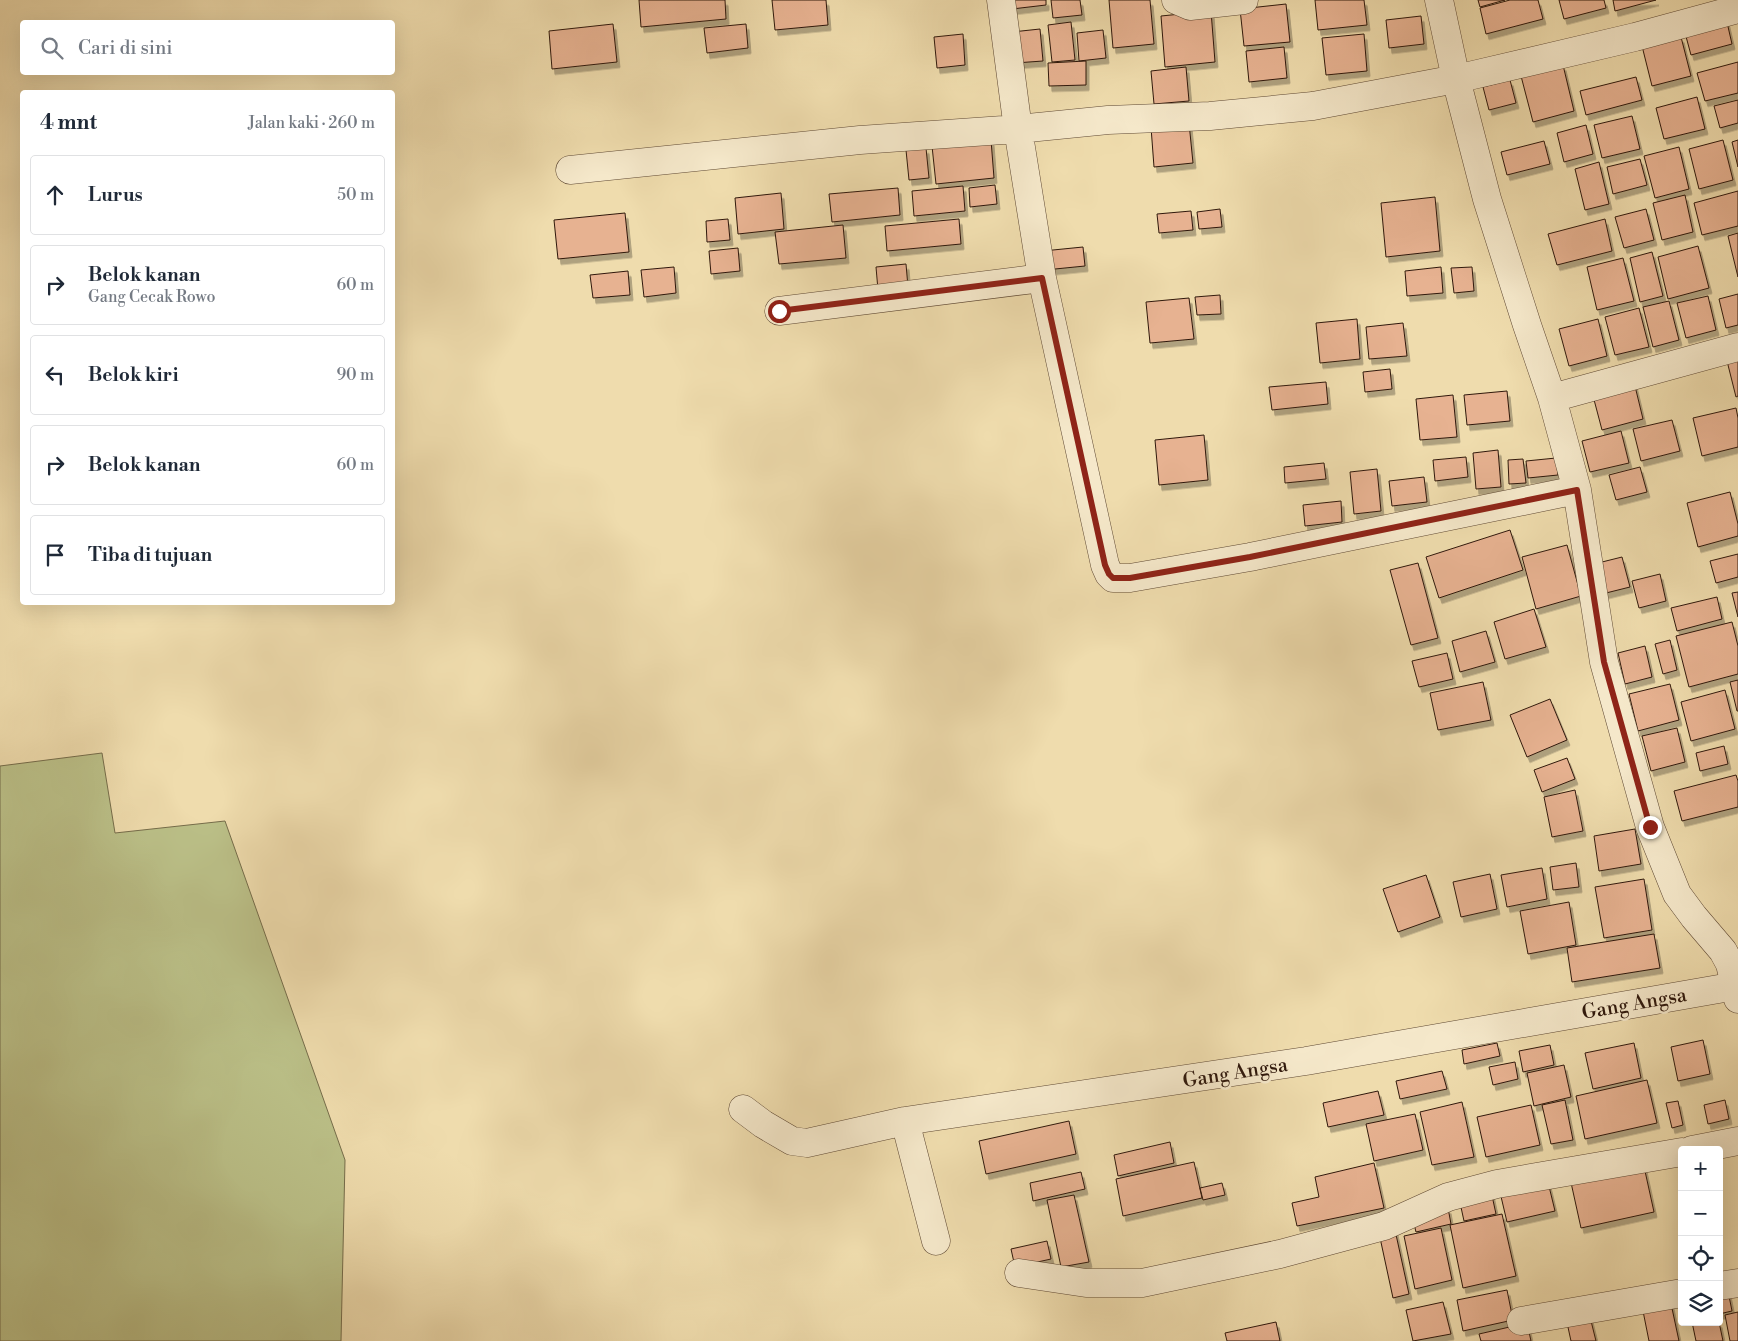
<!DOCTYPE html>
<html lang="id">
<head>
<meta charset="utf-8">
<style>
  body { margin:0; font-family:"Libre Bodoni",serif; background:#f2f2f3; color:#1f2937 }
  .controls { position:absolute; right:15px; bottom:15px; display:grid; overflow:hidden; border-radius:5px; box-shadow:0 5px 20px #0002 }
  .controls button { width:45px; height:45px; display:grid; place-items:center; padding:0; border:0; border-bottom:1px solid #e0e1e3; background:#fff; color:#1f2937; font:25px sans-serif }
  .stop { position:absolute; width:15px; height:15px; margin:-11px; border:4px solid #8f2418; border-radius:50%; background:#fff }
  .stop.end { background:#8f2418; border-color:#fff; box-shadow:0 1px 5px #0008 }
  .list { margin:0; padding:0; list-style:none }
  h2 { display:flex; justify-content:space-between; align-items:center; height:65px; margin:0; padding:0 20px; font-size:21px }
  h2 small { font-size:16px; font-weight:400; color:#747a83 }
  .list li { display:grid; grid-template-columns:32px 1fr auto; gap:15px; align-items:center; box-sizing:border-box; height:80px; margin:0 10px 10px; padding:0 10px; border:1px solid #e0e1e3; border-radius:5px }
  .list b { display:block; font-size:19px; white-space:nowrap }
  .list p { margin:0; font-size:16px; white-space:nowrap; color:#747a83 }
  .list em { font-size:16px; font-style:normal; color:#747a83 }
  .icon { flex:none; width:28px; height:28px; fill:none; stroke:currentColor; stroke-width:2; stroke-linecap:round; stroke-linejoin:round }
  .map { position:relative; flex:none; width:1738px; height:1341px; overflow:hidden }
  .search { position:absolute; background:#fff; box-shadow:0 5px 20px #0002; left:20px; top:20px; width:375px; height:55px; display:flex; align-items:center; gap:12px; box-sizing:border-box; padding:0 18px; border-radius:5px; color:#747a83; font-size:19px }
  .panel { position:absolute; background:#fff; box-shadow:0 5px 20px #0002; left:20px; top:90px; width:375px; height:515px; border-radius:5px }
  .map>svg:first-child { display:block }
  .green { fill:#bbc088; stroke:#756c4a }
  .building { fill:#e7b291; stroke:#2f180c; filter:url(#shadow) }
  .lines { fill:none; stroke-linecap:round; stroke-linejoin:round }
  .street-casing { stroke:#5f4934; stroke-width:29 }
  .street { stroke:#f5e8ca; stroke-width:28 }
  .route { stroke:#8f2418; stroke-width:6 }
  .labels { text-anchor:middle; stroke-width:5; stroke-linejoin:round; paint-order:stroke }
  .street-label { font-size:20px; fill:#2f180c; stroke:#f5e8ca }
</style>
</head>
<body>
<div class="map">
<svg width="1738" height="1341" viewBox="0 0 1738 1341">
  <defs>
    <filter id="shadow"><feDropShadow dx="3" dy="5.5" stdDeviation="0" flood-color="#0004"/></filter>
  </defs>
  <rect width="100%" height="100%" fill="#efdcad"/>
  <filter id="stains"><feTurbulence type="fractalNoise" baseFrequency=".004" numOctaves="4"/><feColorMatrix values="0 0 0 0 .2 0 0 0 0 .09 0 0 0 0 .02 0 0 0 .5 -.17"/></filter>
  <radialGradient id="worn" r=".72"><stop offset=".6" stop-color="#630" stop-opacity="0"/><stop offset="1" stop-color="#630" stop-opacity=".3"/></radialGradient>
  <path class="green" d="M102,753L115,833L225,821L345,1160L341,1341H0V766Z"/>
  <path class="building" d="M639,0H725L726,19L641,27Z
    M772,0H826L828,25L775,30Z
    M1012,0H1046V5L1012,9Z
    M1051,0H1080L1082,15L1053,18Z
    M1109,0H1150L1154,44L1113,48Z
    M1315,0H1364L1367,25L1318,30Z
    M1478,0H1505L1480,7Z
    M1510,0H1538L1543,19L1486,34L1480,8Z
    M1559,0H1604L1606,8L1564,19Z
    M1613,0H1656L1615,11Z
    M1286,4L1290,42L1244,46L1240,9Z
    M1211,11L1215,62L1165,67L1161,16Z
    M1421,16L1424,44L1389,48L1386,20Z
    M1726,18L1732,44L1691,55L1684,29Z
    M1071,22L1075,60L1052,62L1048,25Z
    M613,24L617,62L552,69L549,31Z
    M746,24L748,48L707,53L704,28Z
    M1040,29L1043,61L1015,63L1012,32Z
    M1103,30L1106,58L1079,61L1077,33Z
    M963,34L965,65L937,68L934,37Z
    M1364,34L1367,71L1326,75L1322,38Z
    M1681,37L1691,76L1652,86L1642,46Z
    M1284,47L1287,78L1249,82L1246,51Z
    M1086,61V85L1049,86L1048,63Z
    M1738,62V93L1705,101L1697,73Z
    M1563,65L1574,111L1533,122L1521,76Z
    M1186,67L1189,101L1154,104L1151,71Z
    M1636,77L1642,100L1586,115L1580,91Z
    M1510,80L1516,103L1489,110L1483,87Z
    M1697,97L1705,129L1664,139L1656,108Z
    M1738,100V123L1720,128L1714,106Z
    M1632,116L1640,149L1602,158L1594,125Z
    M1189,123L1193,163L1154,167L1151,127Z
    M1586,125L1593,154L1564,162L1557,133Z
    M991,140L994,178L936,184L932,146Z
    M1723,140L1733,180L1699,189L1689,149Z
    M1738,140V167L1732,142Z
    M1544,141L1550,164L1507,175L1501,152Z
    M1679,147L1689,189L1655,198L1644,156Z
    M926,148L929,178L909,180L906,150Z
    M1640,159L1647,185L1613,194L1607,167Z
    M1599,162L1609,204L1585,210L1575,169Z
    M995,185L997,204L970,207L969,188Z
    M963,186L965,211L914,216L912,191Z
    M898,188L900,215L832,222L829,194Z
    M1738,191V226L1702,235L1694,203Z
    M781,193L784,229L738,234L735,198Z
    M1685,195L1693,232L1662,240L1653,203Z
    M1435,197L1440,251L1386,257L1381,203Z
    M1220,209L1222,227L1199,229L1197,212Z
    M1646,209L1654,240L1624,248L1615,217Z
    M1191,211L1193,230L1159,233L1157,214Z
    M625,213L629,252L558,259L554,220Z
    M728,219L730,240L707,242L706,221Z
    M959,219L961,244L887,251L885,226Z
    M1605,219L1612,251L1557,265L1548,234Z
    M843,225L846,258L779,264L775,232Z
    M1738,233V277L1728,236Z
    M1698,246L1709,288L1668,299L1658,257Z
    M1083,247L1085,266L1045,270L1043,251Z
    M738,248L740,271L711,274L709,251Z
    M1652,252L1663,296L1640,302L1630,258Z
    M1623,258L1634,301L1597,310L1587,267Z
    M906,264L908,287L878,290L876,267Z
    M674,267L676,293L644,297L641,270Z
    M1441,267L1443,293L1407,296L1405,271Z
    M1472,267L1474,291L1454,293L1451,268Z
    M628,271L630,295L593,298L590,275Z
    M1738,294V325L1726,328L1719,299Z
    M1220,295L1221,314L1197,315L1195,297Z
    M1708,296L1716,330L1686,338L1677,303Z
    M1189,298L1194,339L1150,343L1146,302Z
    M1669,301L1679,340L1653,347L1643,307Z
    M1639,308L1649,347L1615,355L1605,317Z
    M1357,319L1360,359L1320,363L1316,323Z
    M1598,319L1607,356L1569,366L1559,329Z
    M1403,323L1407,356L1369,359L1366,327Z
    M1738,350V396L1736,397L1725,353Z
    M1390,369L1392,389L1365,392L1363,372Z
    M1326,382L1328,404L1272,410L1269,387Z
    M1634,382L1643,419L1602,430L1592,392Z
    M1507,391L1510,421L1467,425L1464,395Z
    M1453,395L1457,437L1420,440L1416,399Z
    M1736,408L1738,418V447L1702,456L1693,418Z
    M1672,420L1680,451L1641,461L1633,429Z
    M1621,431L1629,463L1590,472L1582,441Z
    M1204,435L1208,480L1159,485L1155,440Z
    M1498,450L1501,487L1476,489L1473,453Z
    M1466,457L1468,477L1435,481L1433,460Z
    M1556,458L1558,475L1528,478L1526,461Z
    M1523,459L1526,483L1509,484L1508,460Z
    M1324,463L1326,479L1285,483L1284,467Z
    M1640,467L1647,492L1616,500L1609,475Z
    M1377,469L1381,511L1354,514L1350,472Z
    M1424,477L1427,502L1392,506L1389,481Z
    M1730,492L1738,524V536L1698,547L1687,503Z
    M1341,501L1342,522L1305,526L1303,505Z
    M1510,530L1523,570L1439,598L1426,557Z
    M1567,545L1581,596L1536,609L1522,557Z
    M1738,554V577L1716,583L1710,561Z
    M1622,557L1630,587L1606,593L1598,563Z
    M1418,563L1438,638L1411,645L1390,570Z
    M1660,574L1666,601L1639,608L1632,581Z
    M1738,592V617L1732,593Z
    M1717,597L1722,619L1677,631L1671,608Z
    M1534,609L1546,647L1505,659L1494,622Z
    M1732,622L1738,646V674L1689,687L1676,636Z
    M1486,631L1495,662L1460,672L1452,641Z
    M1670,640L1677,670L1663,674L1655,644Z
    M1645,646L1652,677L1625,684L1618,653Z
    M1447,653L1453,679L1419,687L1412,661Z
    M1738,680V711H1737L1730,682Z
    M1483,682L1491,720L1438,730L1430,693Z
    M1670,684L1679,720L1638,731L1629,694Z
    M1725,690L1735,729L1691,741L1681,702Z
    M1550,699L1567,740L1527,757L1510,715Z
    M1677,728L1685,762L1651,771L1642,736Z
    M1724,746L1728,764L1700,771L1696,753Z
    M1567,758L1575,779L1542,792L1534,770Z
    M1736,775L1738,781V807L1682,821L1674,791Z
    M1575,790L1583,831L1552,837L1544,797Z
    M1635,829L1641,864L1599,871L1594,836Z
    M1576,863L1579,887L1553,890L1550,867Z
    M1542,868L1547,899L1507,907L1501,875Z
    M1490,874L1497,909L1461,917L1453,882Z
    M1426,875L1440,917L1398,932L1383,889Z
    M1644,879L1652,930L1604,938L1595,887Z
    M1569,902L1576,945L1528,954L1520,911Z
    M1654,934L1660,968L1572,982L1567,948Z
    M1703,1040L1710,1074L1678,1081L1671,1047Z
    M1497,1043L1500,1056L1464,1064L1462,1050Z
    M1634,1043L1641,1078L1593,1089L1585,1053Z
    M1550,1045L1554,1065L1523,1072L1519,1051Z
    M1515,1062L1518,1079L1493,1085L1489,1067Z
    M1564,1065L1571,1097L1534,1106L1527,1073Z
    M1442,1071L1447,1089L1400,1099L1396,1081Z
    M1647,1080L1657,1123L1585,1139L1576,1096Z
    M1378,1091L1384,1115L1328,1127L1323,1103Z
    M1565,1100L1573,1140L1551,1144L1542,1105Z
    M1725,1100L1729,1119L1708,1124L1704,1105Z
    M1678,1101L1683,1125L1672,1128L1666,1103Z
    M1462,1102L1474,1157L1432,1165L1420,1112Z
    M1531,1105L1540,1145L1486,1157L1477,1117Z
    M1415,1114L1423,1150L1374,1161L1366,1124Z
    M1069,1121L1076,1154L986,1174L979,1141Z
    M1170,1142L1174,1163L1118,1176L1114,1155Z
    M1194,1162L1202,1198L1123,1216L1116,1179Z
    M1643,1162L1654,1212L1581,1228L1570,1178Z
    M1374,1163L1384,1208L1297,1226L1292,1203L1319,1197L1315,1177Z
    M1081,1172L1085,1189L1033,1201L1030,1183Z
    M1547,1178L1555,1211L1507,1222L1499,1188Z
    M1222,1183L1225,1195L1203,1200L1200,1188Z
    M1491,1191L1496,1214L1464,1221L1459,1198Z
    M1074,1195L1089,1262L1061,1267L1047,1200Z
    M1448,1208L1451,1224L1416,1232L1412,1216Z
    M1502,1214L1516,1276L1463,1288L1450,1225Z
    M1441,1228L1452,1280L1415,1289L1404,1236Z
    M1395,1230L1409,1294L1393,1298L1379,1233Z
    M1047,1241L1051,1259L1015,1267L1011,1249Z
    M1727,1286L1732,1311L1719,1314V1288Z
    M1507,1290L1513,1320L1463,1331L1457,1300Z
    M1670,1299L1679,1341H1649L1642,1306Z
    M1443,1302L1451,1334L1413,1341L1406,1310Z
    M1738,1312V1341H1730L1725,1315Z
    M1589,1313L1596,1341H1571L1566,1318Z
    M1276,1322L1280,1341H1227L1225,1333Z
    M1692,1322H1719L1723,1341H1696Z
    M1527,1323L1531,1341H1481L1479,1334Z"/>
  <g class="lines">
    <defs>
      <path id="street" d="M1001,0L1018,129L1042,278L1105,565L1109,574L1113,578H1130L1250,557L1577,490
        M1176,0L1190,6L1244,0
        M1439,0L1456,79L1487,199L1527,325L1552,398L1577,490L1604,662L1650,827L1677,894L1694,917L1723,951L1730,964L1738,999
        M570,170L860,140L1018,129L1108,120L1210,116L1313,106L1456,79L1635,37L1738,9
        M779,311L1042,278
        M1552,398L1738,347
        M743,1109L763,1124L792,1141L807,1143L905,1121L1306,1061L1736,986
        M905,1121L936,1241
        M1692,1150L1738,1141
        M1019,1273L1086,1283H1142L1280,1254L1384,1226L1448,1197L1497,1184L1682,1152
        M1719,1286L1738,1283
        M1521,1321L1682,1293"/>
    </defs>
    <use href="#street" class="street-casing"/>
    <use href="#street" class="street"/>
  </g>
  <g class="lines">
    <path class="route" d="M779,311L1042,278L1105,565L1109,574L1113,578H1130L1250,557L1577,490L1604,662L1650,827"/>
  </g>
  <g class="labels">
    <g class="street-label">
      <text transform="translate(1634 1003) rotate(-10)" y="7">Gang Angsa</text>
      <text transform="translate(1235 1072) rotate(-9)" y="7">Gang Angsa</text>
    </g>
  </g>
  <rect width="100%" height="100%" filter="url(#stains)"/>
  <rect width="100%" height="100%" fill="url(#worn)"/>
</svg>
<div class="controls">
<button>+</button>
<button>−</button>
<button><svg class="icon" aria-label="locate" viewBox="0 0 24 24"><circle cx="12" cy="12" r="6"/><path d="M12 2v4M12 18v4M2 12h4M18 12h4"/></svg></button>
<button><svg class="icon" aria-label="layers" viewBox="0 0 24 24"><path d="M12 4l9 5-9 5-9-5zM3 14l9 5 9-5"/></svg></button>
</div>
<div class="stop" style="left:779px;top:311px"></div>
<div class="stop end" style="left:1650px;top:827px"></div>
<div class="search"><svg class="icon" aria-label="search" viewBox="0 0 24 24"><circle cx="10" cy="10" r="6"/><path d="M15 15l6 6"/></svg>Cari di sini</div>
<section class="panel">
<h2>4 mnt<small>Jalan kaki · 260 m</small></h2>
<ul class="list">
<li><svg class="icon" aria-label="ahead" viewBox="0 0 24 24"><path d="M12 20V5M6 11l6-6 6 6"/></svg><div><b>Lurus</b></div><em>50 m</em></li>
<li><svg class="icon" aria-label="right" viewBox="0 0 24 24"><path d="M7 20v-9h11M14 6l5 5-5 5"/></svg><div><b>Belok kanan</b><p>Gang Cecak Rowo</p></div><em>60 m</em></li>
<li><svg class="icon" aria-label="left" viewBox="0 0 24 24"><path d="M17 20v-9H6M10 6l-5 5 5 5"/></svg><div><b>Belok kiri</b></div><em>90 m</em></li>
<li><svg class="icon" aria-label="right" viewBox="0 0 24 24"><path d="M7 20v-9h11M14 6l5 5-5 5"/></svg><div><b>Belok kanan</b></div><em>60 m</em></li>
<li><svg class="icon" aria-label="arrive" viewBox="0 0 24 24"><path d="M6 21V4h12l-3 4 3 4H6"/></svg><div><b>Tiba di tujuan</b></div></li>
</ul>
</section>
</div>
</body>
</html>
